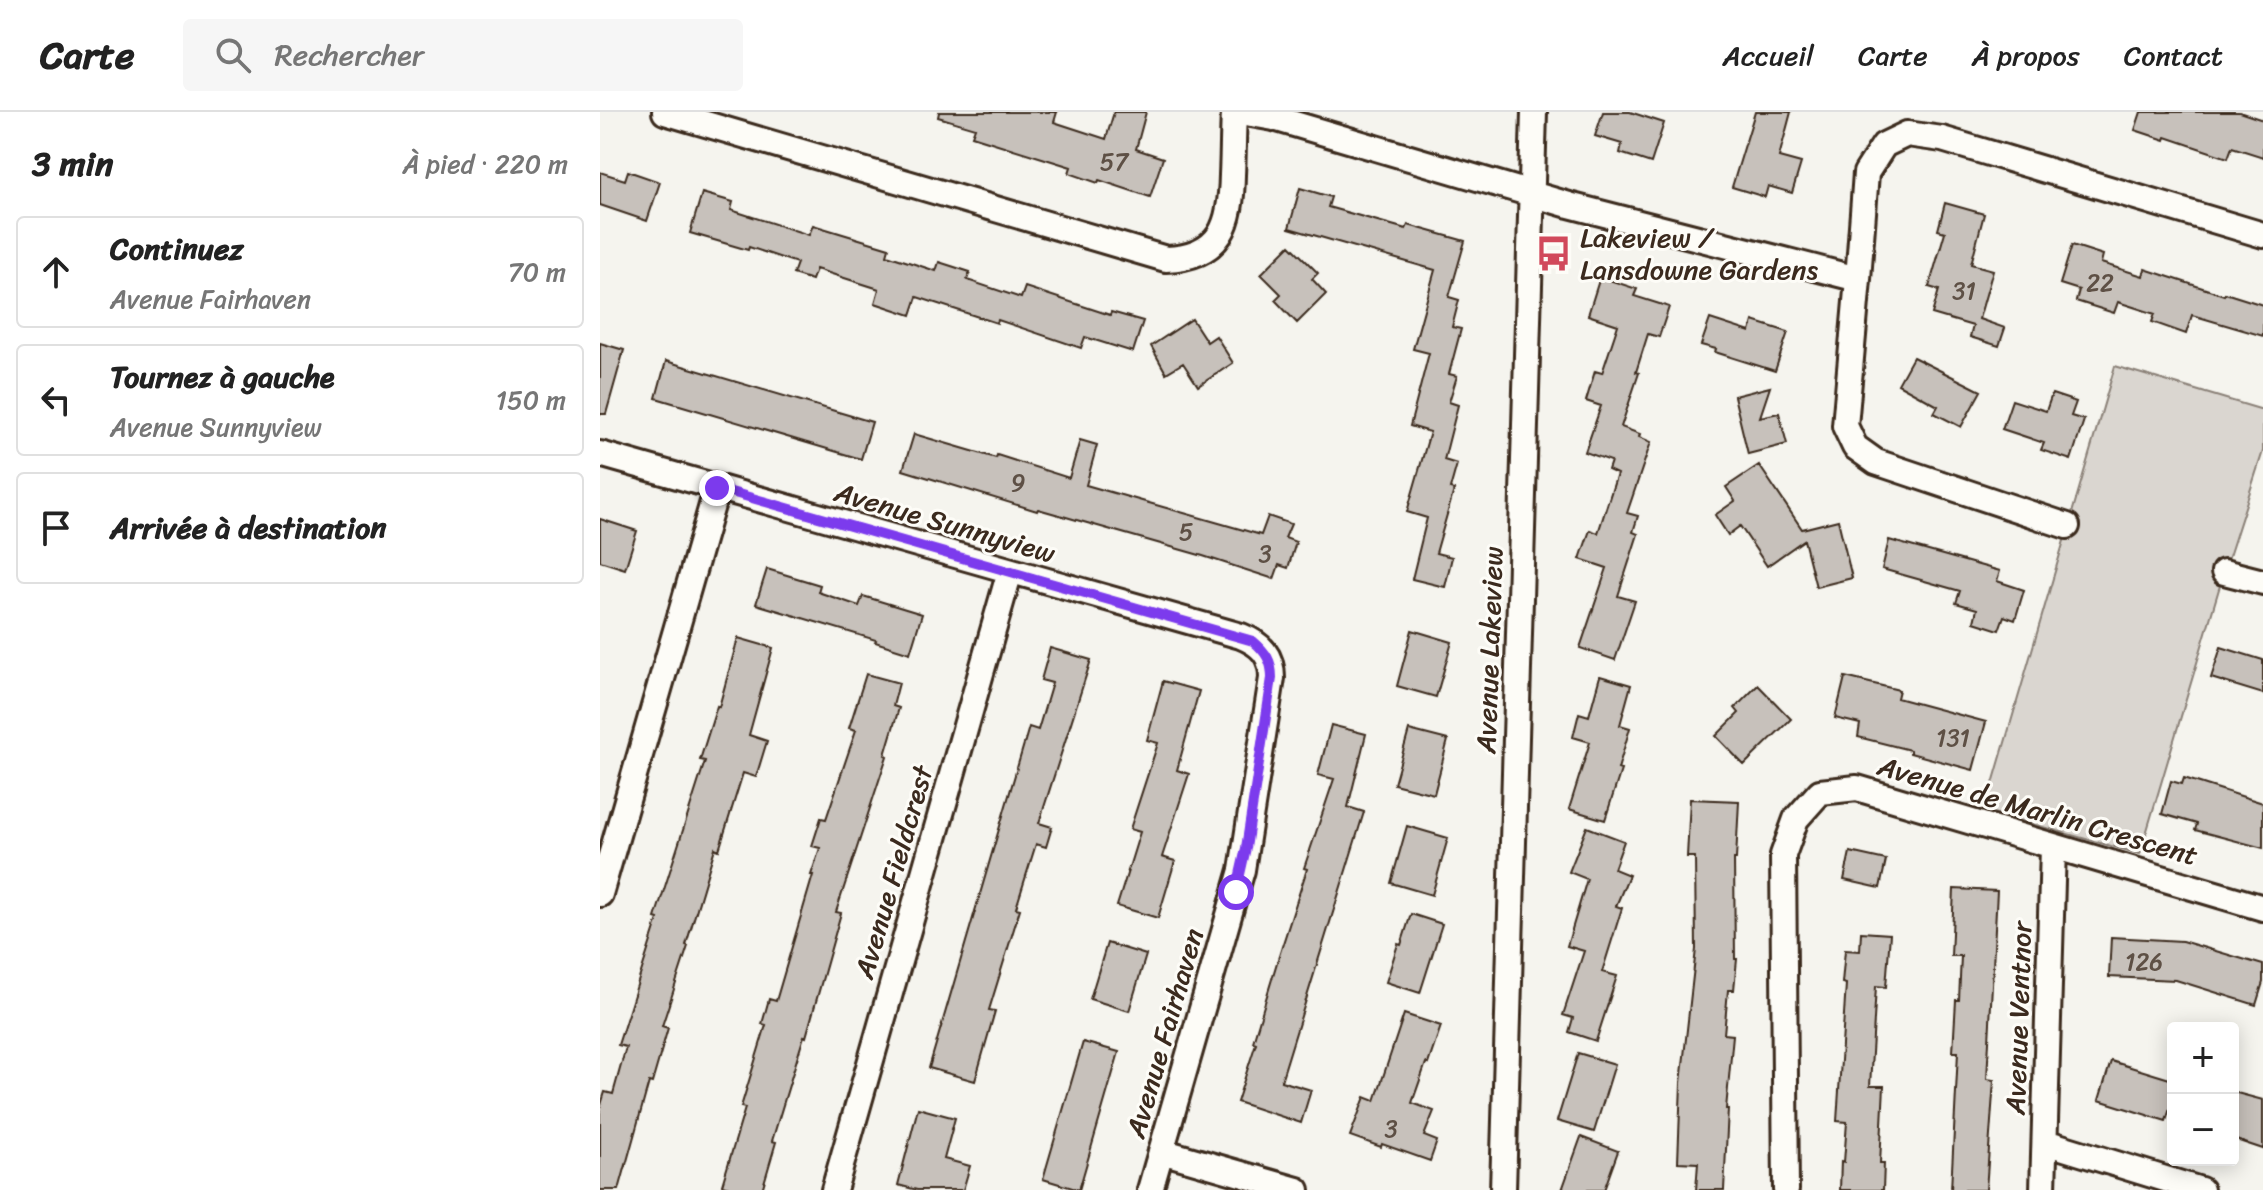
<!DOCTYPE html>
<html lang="fr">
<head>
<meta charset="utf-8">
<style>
  body { margin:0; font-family:Sriracha,sans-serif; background:#f6f6f6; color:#222 }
  .controls { position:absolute; right:24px; bottom:24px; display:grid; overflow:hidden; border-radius:8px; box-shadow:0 4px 20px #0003 }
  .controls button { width:72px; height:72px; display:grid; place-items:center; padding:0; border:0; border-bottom:2px solid #e0e0e0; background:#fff; color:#222; font:40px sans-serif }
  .stop { position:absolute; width:24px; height:24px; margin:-18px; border:6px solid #7c3aed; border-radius:50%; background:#fff }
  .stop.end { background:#7c3aed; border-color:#fff; box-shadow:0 2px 8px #0008 }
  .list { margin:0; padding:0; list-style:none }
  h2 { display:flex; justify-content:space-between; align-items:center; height:104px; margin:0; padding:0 32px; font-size:34px }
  h2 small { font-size:26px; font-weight:400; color:#767676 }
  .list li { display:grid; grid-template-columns:52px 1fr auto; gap:24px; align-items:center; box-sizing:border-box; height:112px; margin:0 16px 16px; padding:0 16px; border:2px solid #e0e0e0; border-radius:8px }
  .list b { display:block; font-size:30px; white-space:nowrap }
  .list p { margin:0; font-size:26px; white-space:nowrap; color:#767676 }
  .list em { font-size:26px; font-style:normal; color:#767676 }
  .icon { flex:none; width:44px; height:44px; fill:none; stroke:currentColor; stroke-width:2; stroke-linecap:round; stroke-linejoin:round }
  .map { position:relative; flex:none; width:1663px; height:1078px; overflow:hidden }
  header { display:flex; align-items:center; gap:48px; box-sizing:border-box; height:112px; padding:0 40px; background:#fff; border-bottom:2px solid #e0e0e0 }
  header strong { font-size:38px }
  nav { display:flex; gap:44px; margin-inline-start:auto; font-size:28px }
  .search { width:560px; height:72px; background:#f6f6f6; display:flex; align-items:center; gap:20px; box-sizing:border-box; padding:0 28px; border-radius:8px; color:#767676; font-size:30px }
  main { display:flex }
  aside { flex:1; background:#fff }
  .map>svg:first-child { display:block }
  .green { fill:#dad6d0; stroke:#8a8077; stroke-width:2 }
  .building { fill:#c7c1bb; stroke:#3b2a1e; stroke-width:2 }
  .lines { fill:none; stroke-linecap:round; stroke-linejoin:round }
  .street-casing { stroke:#3b2a1e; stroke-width:30 }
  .street { stroke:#fdfcf7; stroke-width:24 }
  .route { stroke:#7c3aed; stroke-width:10 }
  .labels { text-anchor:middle; stroke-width:6; stroke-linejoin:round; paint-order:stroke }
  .number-label { font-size:24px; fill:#5e5045 }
  .poi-label { font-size:28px; fill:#3b2a1e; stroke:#fdfcf7; text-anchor:start }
  .street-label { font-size:28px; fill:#3b2a1e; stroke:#fdfcf7 }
</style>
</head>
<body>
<header>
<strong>Carte</strong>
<div class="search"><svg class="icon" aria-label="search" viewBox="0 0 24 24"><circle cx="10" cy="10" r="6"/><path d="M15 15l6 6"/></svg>Rechercher</div>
<nav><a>Accueil</a><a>Carte</a><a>À propos</a><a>Contact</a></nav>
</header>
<main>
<aside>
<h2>3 min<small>À pied · 220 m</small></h2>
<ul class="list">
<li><svg class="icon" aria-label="ahead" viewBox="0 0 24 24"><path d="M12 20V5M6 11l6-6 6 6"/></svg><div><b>Continuez</b><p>Avenue Fairhaven</p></div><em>70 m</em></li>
<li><svg class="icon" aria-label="left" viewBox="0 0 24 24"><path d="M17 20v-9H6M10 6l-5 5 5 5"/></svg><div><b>Tournez à gauche</b><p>Avenue Sunnyview</p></div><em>150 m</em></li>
<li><svg class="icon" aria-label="arrive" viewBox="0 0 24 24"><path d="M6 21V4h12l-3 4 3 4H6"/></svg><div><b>Arrivée à destination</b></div></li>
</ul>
</aside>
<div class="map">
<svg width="1663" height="1078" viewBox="0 0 1663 1078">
  <rect width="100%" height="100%" fill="#f5f4ee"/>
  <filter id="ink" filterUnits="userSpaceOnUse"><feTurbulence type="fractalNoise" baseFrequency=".0125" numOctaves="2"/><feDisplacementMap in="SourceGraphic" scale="16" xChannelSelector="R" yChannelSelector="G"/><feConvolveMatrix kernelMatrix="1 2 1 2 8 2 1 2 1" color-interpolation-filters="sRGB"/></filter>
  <g filter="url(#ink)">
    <path class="green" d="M1515,254L1663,298V339L1624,460L1540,742L1385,699Z"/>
    <path class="building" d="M339,0H457L454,10L506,27L514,0H546L536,37L563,46L550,85L499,68L498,71L469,61L471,55L372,24L375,16L338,5Z
      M1003,0H1030L1064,11L1051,51L1020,41L1022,32L995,24Z
      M1155,0H1191L1179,45L1201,51L1192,81L1168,74L1165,85L1132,75Z
      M1541,0H1639L1663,8V45L1632,35L1628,46L1566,25L1565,28L1535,18Z
      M28,59L60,70L47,109L0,93V60L25,68Z
      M700,76L731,85L728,95L806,117L808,113L865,129L849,185L859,188L852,215L861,217L849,262L857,264L849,290L858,293L844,348L857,352L850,377L854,378L836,441L852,445L845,475L812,467L827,406L807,400L830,320L810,314L829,241L813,237L835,158L689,116Z
      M102,81L133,90L131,98L209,123L213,113L289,136L287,143L336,159L339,150L370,160L367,168L421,186L425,175L510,203L511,200L543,209L533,240L485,225L481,236L398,208L397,211L317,185L311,203L275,191L279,177L216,157L212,168L193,162L197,151L149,135L148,138L90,121Z
      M1345,91L1384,102L1371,152L1393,158L1379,207L1405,216L1399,234L1370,225L1373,214L1332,202L1339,178L1329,175L1345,120L1338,118Z
      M690,133L718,161L712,167L726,182L697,211L675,188L681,182L661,162Z
      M1472,133L1503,143L1501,151L1543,164L1545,157L1624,183L1625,181L1663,193V224L1592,203L1586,222L1552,210L1555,202L1518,190L1514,201L1476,189L1479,178L1460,172Z
      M1000,165L1037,177L1034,184L1069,195L1059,225L1048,222L1036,260L1039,261L1021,315L1040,322L1039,325L1051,330L1027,401L1038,404L1033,420L1038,422L1018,484L1035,489L1015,548L980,536L1007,456L980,447L990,418L998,421L1017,362L1008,358L1011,349L985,340L1001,294L986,289L995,259L1002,261L1018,213L988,203Z
      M592,207L607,230L616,224L633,251L598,274L583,251L566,261L551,234Z
      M1110,207L1150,220L1153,209L1188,220L1175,259L1115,240L1116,237L1101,233Z
      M0,231L24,238L6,302H0Z
      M1313,245L1381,279L1361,315L1334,301L1338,294L1298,272Z
      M66,249L272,310L261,347L56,286Z
      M1170,275L1160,305L1179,301L1187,332L1148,342L1134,284Z
      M1452,282L1476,290L1471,304L1484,308L1471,348L1441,338L1444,331L1402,317L1412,288L1446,299Z
      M314,322L396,346L397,343L469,366L480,328L497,333L486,373L661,423L668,404L691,412L685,426L696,430L688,456L679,453L674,467L603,444L438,397L437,399L303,358Z
      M1159,353L1202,417L1238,408L1252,466L1216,475L1204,428L1167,454L1140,414L1128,423L1115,403L1135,389L1126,375Z
      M0,407L37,419L25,457L0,449Z
      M1289,428L1400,459L1397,469L1424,478L1415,508L1404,504L1399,518L1374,510L1377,497L1356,491L1360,479L1282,457Z
      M167,457L220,473L218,480L259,494L263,484L322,502L310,541L275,530L276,528L156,492Z
      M812,518L852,530L836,585L797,574Z
      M138,526L173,536L149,623L167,629L156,665L143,661L119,738L115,736L86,833L88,834L62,914L68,916L52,971L49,970L19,1078H0V996L5,980L13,982L26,935L18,933L58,807L55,806L105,649L100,648L117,594L119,595Z
      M1621,535L1663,548V582L1611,566Z
      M450,536L491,548L439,711L452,715L446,735L436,732L416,796L420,797L389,898L395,899L375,969L329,956L429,615L438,618L452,571L441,568Z
      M266,562L299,571L293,594L299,596L285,643L287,644L236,800L241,801L206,925L204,924L172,1029L176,1030L162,1078H140L122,1073L145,996L141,995L166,913L162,912L169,887L176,889L213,763H211L220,736L212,734L221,706L226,707L256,618L249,616Z
      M1000,564L1031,573L1020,613L1030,616L1018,657L1021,658L1005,708L969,697L990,630L973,625L979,601L989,604Z
      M1245,565L1299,578L1297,586L1386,610L1373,658L1310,641V638L1258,625L1260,612L1235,606Z
      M563,569L599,579L577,658L589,662L562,745L575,749L558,806L517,794L540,720L530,717L558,631L547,628Z
      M1158,573L1191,607L1144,653L1116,624L1139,601L1135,596Z
      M731,613L766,622L748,695L764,700L681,969L711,978L701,1011L637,990L656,931L653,930L678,847L707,757L704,756L734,667L718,663Z
      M809,618L848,628L834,682L794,672Z
      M1584,666L1663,691V736L1595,718L1597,712L1562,702L1571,669L1582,672Z
      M1090,687L1139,689L1136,747H1134L1135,847H1137L1134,878H1128L1124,922L1133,923L1126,997H1128L1124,1078H1096L1098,1051L1078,1050L1081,971L1096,837L1095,745H1087Z
      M807,714L848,726L832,783L791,771Z
      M987,715L1024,729L1014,757L1029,763L1016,794L1022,796L1002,860L1017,864L996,929L969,920L973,906L963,903L984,839L967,834L987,767L969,760Z
      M1250,740L1286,748L1280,776L1244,768Z
      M1354,777L1397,779L1387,967L1394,968L1386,1078H1351L1358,940H1353L1356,888H1359L1361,844H1351Z
      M811,802L842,812L820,881L786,870L798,832L801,833Z
      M1261,820L1290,822L1286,875L1276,874L1270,974H1284L1280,1051H1284L1283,1078H1240L1241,1049L1244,1050L1247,1010L1237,1009L1246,872L1242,871L1245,838L1260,839Z
      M1511,825L1582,829L1663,853V870L1656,893L1576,868L1509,865Z
      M507,831L546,843L529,899L490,887Z
      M804,902L841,914L828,952L826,951L812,991L834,999L824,1024L837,1029L830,1049L782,1032L781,1035L750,1024L765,985L775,989Z
      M483,930L519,940L479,1078L443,1067Z
      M978,941L1015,952L994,1020L957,1009Z
      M1511,949L1573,968V987L1566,1009L1499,988Z
      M1633,980L1663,988V1037L1633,1027Z
      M318,996L355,1006L344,1047L370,1054L363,1078H317L298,1073Z
      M981,1025L1018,1039L1004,1078H962Z"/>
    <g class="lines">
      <defs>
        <path id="street" d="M65,0L566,147C622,145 631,112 632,63C633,42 633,21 634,0
          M640,0L674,6L969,93L1258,167L1266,61L1284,33L1307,22L1342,27L1663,123
          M1258,167L1245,314L1255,335L1276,350L1467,414
          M0,342L641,524C661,532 672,543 672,566L642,758L550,1078
          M1624,460L1663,470
          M0,782L117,376
          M1445,1030L1601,1078
          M561,1039L697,1078
          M234,1078L410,459
          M903,1078L934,0
          M1186,1078L1183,743L1196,707L1220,680L1257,676L1663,796
          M1443,1078L1453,735"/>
      </defs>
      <use href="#street" class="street-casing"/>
      <use href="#street" class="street"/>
    </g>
  </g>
  <g class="lines" filter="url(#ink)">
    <path class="route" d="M117,376L653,529C666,540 672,549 672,566L646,736L636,780"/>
  </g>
  <defs>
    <symbol id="bus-bare" viewBox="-9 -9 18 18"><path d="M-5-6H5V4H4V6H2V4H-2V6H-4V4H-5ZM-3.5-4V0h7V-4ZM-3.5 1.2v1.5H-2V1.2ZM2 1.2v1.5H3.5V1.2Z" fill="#d1495b" stroke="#fdfcf7" stroke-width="2.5" paint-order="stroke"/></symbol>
  </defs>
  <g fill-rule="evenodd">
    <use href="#bus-bare" x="928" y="116" width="51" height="51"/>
  </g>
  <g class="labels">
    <g class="number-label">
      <text x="514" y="58">57</text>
      <text x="1500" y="179">22</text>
      <text x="1364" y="187">31</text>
      <text x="418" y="379">9</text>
      <text x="586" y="428">5</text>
      <text x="665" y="450">3</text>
      <text x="1353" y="634">131</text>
      <text x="1544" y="858">126</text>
      <text x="791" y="1025">3</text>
    </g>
    <g class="poi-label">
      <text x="980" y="135">Lakeview /<tspan x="980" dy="32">Lansdowne Gardens</tspan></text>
    </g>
    <g class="street-label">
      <text transform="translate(345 410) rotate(16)" y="10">Avenue Sunnyview</text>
      <text transform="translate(889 538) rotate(-88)" y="10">Avenue Lakeview</text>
      <text transform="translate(1438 698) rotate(16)" y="10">Avenue de Marlin Crescent</text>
      <text transform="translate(293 760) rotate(-74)" y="10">Avenue Fieldcrest</text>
      <text transform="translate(1418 906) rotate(-88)" y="10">Avenue Ventnor</text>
      <text transform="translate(564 921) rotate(-74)" y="10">Avenue Fairhaven</text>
    </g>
  </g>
</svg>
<div class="controls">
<button>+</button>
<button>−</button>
</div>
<div class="stop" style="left:636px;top:780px"></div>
<div class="stop end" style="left:117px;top:376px"></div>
</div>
</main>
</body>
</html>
